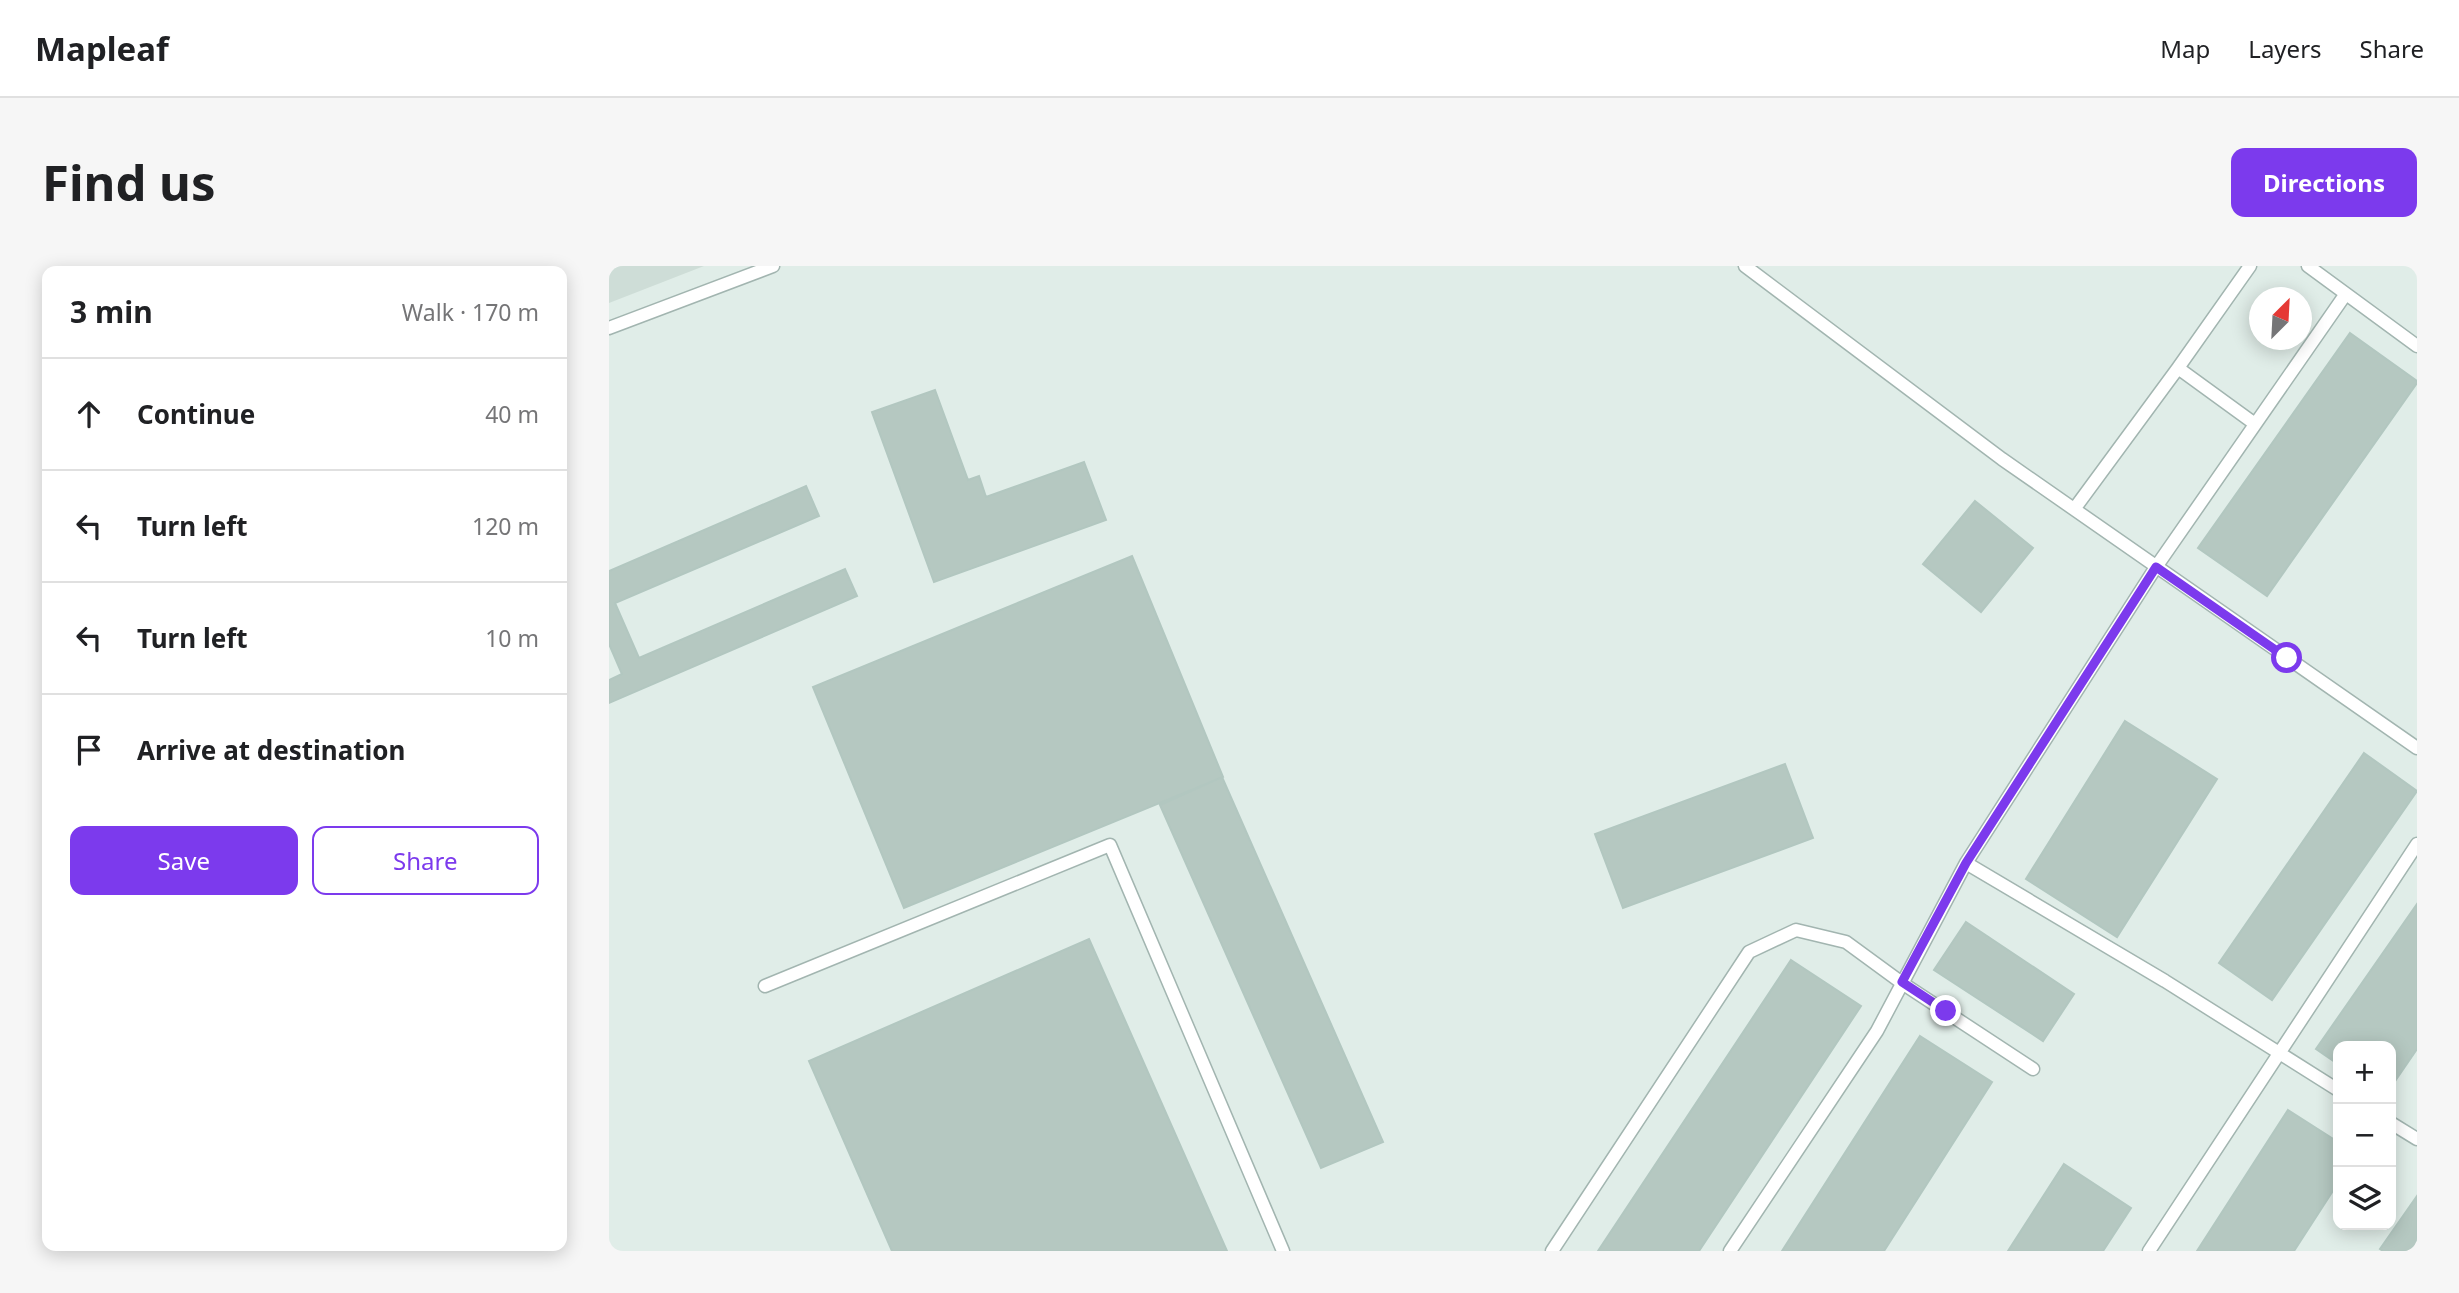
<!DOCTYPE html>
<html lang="en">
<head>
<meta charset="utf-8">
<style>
  body { margin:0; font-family:"Noto Sans",sans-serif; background:#f6f6f6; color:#202124 }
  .controls { position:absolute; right:21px; bottom:21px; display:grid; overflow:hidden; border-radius:14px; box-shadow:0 4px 18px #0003 }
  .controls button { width:63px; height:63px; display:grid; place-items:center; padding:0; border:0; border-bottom:2px solid #e0e0e0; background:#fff; color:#202124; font:35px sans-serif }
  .compass { position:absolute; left:1640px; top:21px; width:63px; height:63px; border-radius:50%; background:#fff; box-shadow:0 4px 18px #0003; rotate:24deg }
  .stop { position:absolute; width:21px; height:21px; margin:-16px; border:5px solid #7c3aed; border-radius:50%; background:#fff }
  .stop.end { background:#7c3aed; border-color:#fff; box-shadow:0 2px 7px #0008 }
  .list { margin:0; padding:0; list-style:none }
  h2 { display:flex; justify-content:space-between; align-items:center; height:91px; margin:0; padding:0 28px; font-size:30px }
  h2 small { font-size:23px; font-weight:400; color:#757577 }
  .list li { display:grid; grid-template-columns:46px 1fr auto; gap:21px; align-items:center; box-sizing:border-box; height:112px; padding:0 28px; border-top:2px solid #e0e0e0 }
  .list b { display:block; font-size:26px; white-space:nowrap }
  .list em { font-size:23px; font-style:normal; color:#757577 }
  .actions { display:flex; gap:14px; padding:21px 28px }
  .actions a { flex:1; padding:16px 0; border:2px solid #7c3aed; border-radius:14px; text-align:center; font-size:24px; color:#7c3aed }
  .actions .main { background:#7c3aed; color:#fff }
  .icon { flex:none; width:38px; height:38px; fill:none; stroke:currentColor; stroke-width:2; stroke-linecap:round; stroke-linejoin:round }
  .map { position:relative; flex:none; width:1808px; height:985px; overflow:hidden; border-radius:14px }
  header { display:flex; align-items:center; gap:42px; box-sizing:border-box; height:98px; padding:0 35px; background:#fff; border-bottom:2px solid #e0e0e0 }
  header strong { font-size:33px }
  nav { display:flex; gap:38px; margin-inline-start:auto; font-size:24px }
  .intro { display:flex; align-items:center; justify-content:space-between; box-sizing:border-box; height:168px; padding:0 42px }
  h1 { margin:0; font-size:49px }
  .button { padding:18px 32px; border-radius:14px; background:#7c3aed; color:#fff; font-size:24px; font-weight:700 }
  main { display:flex; gap:42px; padding:0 42px }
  aside { flex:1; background:#fff; border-radius:14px; box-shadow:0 4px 18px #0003 }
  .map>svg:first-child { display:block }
  .built { fill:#ceddd7 }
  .building { fill:#b5c8c1; stroke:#b2c7c0; stroke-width:2 }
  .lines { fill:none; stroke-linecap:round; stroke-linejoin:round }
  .lane-casing { stroke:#a2b5b0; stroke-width:15 }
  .lane { stroke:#fff; stroke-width:12 }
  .route { stroke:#7c3aed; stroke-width:9 }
</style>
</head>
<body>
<header>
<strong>Mapleaf</strong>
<nav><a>Map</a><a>Layers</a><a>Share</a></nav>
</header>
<div class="intro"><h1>Find us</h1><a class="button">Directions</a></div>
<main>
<aside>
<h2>3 min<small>Walk · 170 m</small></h2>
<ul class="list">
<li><svg class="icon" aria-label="ahead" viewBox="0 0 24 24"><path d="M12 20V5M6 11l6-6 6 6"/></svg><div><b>Continue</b></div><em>40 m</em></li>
<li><svg class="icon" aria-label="left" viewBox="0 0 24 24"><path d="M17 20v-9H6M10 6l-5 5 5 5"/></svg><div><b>Turn left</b></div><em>120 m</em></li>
<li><svg class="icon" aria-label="left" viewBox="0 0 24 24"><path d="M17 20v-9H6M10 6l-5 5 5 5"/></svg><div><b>Turn left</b></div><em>10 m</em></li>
<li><svg class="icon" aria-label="arrive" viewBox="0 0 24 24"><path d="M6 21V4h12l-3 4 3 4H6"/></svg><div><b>Arrive at destination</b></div></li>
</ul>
<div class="actions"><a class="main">Save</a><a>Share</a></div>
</aside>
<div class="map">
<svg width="1808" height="985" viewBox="0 0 1808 985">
  <rect width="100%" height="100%" fill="#e0ede8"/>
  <path class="built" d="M0,0H95L0,37Z"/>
  <path class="building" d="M1741,67L1808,115V117L1658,330L1589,282Z
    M326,124L359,214L370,210L377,231L475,196L497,254L325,316L263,146Z
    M197,220L210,250L6,337L30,392L236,303L248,330L0,437V414L13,408L0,378V305Z
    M1366,235L1424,282L1372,346L1314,298Z
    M523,290L614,511L295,642L204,421Z
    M1516,455L1608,513L1508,671L1417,613Z
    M1755,487L1808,525L1663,734L1610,697Z
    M1176,498L1204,572L1014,642L986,568Z
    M613,511L774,876L712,902L551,539Z
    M1808,638V783L1782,821V780H1729V798L1707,783Z
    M1357,656L1465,728L1434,775L1325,704Z
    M480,673L618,985H283L200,795Z
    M1182,694L1252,740L1090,985H989Z
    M1311,770L1383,816L1275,985H1173Z
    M1679,844L1729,876V917L1685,985H1588Z
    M1455,898L1522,942L1494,985H1399Z
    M1808,930V985H1774L1771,983Z"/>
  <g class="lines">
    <defs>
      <path id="lane" d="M1136,0L1393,193L1808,482
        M1699,0L1808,80
        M0,62L164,0
        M1569,102L1646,158
        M1466,242L1569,102L1641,0
        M1357,597L1556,715L1729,824
        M156,720L501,579L674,985
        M1782,857L1808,873
        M943,985L1140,686L1187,664L1237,676L1293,717L1424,803
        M1121,985L1268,765L1357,597L1547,301L1736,29
        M1540,985L1808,578"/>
    </defs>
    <use href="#lane" class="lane-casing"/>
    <use href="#lane" class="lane"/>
  </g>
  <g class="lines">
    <path class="route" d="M1337,745L1293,716L1357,597L1547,301L1678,392"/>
  </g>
</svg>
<div class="controls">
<button>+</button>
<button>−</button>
<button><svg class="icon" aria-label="layers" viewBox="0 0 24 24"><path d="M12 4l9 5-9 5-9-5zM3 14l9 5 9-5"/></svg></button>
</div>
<svg class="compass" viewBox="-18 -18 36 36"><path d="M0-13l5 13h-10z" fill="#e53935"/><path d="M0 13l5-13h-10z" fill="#757577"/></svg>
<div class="stop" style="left:1678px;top:392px"></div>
<div class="stop end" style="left:1337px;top:745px"></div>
</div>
</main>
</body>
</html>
